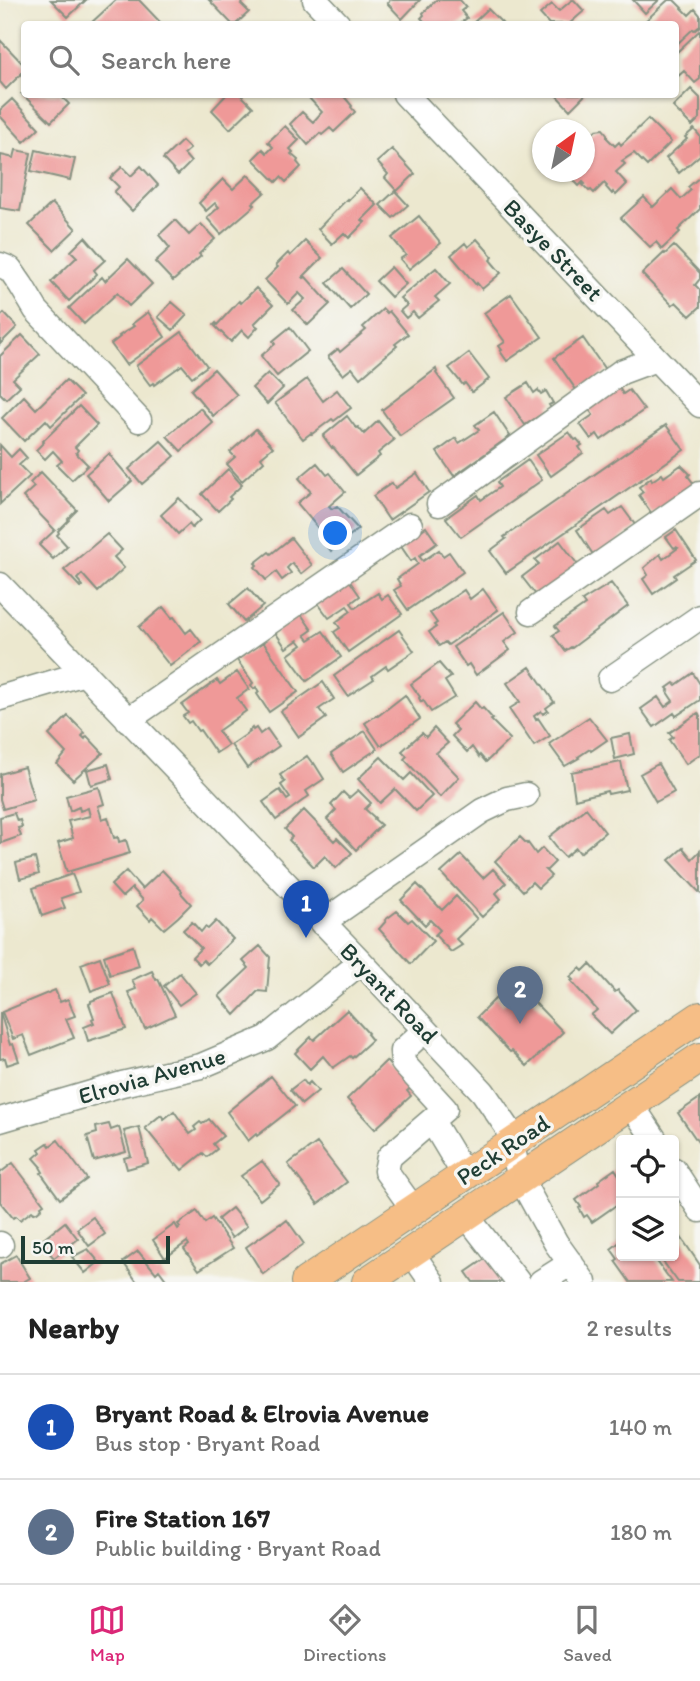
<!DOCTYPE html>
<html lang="en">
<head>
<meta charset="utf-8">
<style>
  body { margin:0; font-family:Itim,sans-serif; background:#f6f6f6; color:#222 }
  .controls { position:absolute; right:21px; bottom:21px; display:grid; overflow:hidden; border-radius:7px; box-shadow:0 2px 5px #0004 }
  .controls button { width:63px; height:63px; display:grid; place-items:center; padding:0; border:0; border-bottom:2px solid #e0e0e0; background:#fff; color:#222; font:35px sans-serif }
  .compass { position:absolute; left:532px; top:119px; width:63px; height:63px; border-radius:50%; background:#fff; box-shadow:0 2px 5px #0004; rotate:33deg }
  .scale { position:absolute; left:21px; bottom:18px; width:149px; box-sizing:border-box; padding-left:7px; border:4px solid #1f3d34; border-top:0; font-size:19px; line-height:24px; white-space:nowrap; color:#1f3d34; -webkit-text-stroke:5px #f6f6f2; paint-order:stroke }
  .you { position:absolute; left:336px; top:534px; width:24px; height:24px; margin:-18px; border:5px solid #fff; border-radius:50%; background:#1a73e8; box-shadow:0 0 0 10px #1a73e833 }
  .badge { display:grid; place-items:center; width:46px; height:46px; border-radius:50%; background:#db2777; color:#fff; font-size:23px; font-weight:700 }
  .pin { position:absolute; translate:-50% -58px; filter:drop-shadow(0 2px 4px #0008) }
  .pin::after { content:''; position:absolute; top:37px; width:24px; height:21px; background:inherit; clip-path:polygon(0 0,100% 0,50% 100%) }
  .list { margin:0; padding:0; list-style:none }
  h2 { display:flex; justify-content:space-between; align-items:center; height:91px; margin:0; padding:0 28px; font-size:30px }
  h2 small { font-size:23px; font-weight:400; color:#767676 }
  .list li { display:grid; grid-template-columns:46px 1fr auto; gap:21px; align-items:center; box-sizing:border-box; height:105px; padding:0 28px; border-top:2px solid #e0e0e0 }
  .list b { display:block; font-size:26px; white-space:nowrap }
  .list p { margin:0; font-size:23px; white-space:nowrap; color:#767676 }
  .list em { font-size:23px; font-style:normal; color:#767676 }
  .icon { flex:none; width:38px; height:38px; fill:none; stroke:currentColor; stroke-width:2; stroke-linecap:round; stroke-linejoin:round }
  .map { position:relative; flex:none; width:700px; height:1282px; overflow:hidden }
  .search { position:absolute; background:#fff; box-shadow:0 2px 5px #0004; left:21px; right:21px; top:21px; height:77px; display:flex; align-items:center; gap:18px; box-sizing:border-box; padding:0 24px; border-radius:7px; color:#767676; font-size:26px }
  .sheet { height:301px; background:#fff }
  nav { display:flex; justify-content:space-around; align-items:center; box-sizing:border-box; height:98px; border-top:2px solid #e0e0e0; background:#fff; font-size:19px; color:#767676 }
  nav a { display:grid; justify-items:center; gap:4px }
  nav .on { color:#db2777 }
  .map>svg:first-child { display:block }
  .building { fill:#ef9998 }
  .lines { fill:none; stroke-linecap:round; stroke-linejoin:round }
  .minor-casing { stroke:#869282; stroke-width:27 }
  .major-casing { stroke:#869282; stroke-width:32 }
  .minor { stroke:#fff; stroke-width:24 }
  .major { stroke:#f6be86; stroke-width:30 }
  .labels { text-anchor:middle; stroke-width:7; stroke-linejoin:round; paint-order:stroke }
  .street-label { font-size:24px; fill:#1f3d34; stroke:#f6f6f2 }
</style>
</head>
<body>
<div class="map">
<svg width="700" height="1282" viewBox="0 0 700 1282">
  <rect width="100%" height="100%" fill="#f6f6f2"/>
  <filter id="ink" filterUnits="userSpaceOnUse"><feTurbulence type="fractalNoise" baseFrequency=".0143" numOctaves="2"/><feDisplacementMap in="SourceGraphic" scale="14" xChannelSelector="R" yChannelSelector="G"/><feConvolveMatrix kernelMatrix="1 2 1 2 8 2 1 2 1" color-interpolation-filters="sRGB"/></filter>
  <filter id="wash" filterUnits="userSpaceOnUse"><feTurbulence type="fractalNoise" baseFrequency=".00686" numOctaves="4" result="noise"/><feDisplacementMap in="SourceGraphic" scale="28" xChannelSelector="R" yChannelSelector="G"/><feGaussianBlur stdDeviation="1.57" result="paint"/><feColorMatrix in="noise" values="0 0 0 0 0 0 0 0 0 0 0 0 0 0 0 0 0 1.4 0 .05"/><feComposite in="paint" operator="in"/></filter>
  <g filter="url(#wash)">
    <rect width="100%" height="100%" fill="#ece8cf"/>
    <g id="blocks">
      <path class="building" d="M51,0H86L68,17Z
        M116,0H139L160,22L158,24H90Z
        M209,0H246L241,4L249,12L236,24H232Z
        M390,0H420L402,19L387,3Z
        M436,0H460L466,7L461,11L467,18L459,24H430L429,23L427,24L421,18L424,15L423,13Z
        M572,0H574L584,11L569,24H549L540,14L552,4L559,11Z
        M633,0H659L645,13Z
        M668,0H674L689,15L695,9L700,15V26L695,30L693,29L676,45V24H642Z
        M488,9L502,23L500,24H472Z
        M700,30V79L695,83L684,71L676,78V53Z
        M0,40L24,65V71L6,89L0,82Z
        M691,89L700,98V118L692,126L673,107Z
        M22,94H59L69,104L51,122Z
        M227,94H240L253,107L230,129L212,110Z
        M311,94H342L352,106L351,107L355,112L334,132L330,128L322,135L320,133L308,145L290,124L302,112L313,122L322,112L308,97Z
        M555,94H586L570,110Z
        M12,99L39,128L24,142L0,116V110Z
        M648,119L671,142L647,166L634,153L622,161L625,164L616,172L627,184L616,195L613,192L612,194L606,187L607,186L604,183L594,193L591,190L589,191L583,185L585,184L583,182L579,186L570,176L575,172H584V141L596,130L603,129L607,134V138L615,146L619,142L621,145Z
        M285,126L299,140L290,149L293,152L291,154L298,160L297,162L301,167L286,182L281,177L276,182L253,159L263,149L267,153L273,147L268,142Z
        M694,129L700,136V155L679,173L666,158L687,139L685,137Z
        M182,141L190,149L184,154L191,162L178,175L163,159Z
        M392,149L415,174L397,191L385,178L388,174L377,162Z
        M16,150L31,153L20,211L0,208L1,155L14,158Z
        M36,150L75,159L70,180L31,171Z
        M141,166L158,185L132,211L114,192L119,187L110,178L122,167L131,176Z
        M248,175L265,192L253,203L255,205L221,234L207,218L219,207L215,203L206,211L199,203L223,179L233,189Z
        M700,177V209L678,230L680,232L662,249L656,242L650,247L621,218L644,197L653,207L672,189L681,199L691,190L688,187Z
        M360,188L377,205L362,220L365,222L349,238L344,233L332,244L318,229L347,199L348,200Z
        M395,191L408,205L393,218L380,205Z
        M52,203L76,229L54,250L29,225Z
        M419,216L441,243L409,269L400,259L406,255L392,238Z
        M175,220L189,235L201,224L215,239L199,254L201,256L173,281L155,262L170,248L159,235Z
        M85,237L105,260L94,270L97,274L69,301L51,282L77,257L71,251Z
        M477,239L493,257L490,260L501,273L482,289L477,283L476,285L451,255L465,243L468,247Z
        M305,241L322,258L303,277L304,278L306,277L330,304L308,325L293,310L305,299L299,293L288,304L265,280L278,267L276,265L288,253L290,256Z
        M674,246L700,273V279L695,285L700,290V307L690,316L676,302L672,305L642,274L664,253L665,254Z
        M128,259L152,284L129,306L117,293L84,324L69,308L102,277L105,281Z
        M391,267L406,284L391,297L376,281Z
        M436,268L450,284L435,297L439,301L418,318L413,312L406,318L400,311L407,305L400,298Z
        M343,269L366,294L350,309L327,283Z
        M256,288L273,305L254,324L258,327L249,337L242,330L231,342L214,325L216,323L217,325L239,301L241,303Z
        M511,294L542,337L507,361L500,351L502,350L499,346L505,342L484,313Z
        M172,302L187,315L173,330L158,317Z
        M383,309L387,313L389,311L408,334L395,344L397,346L360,378L352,368L343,375L328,357L338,349L340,352L366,330L363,327Z
        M148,312L165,337L126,365L111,344L120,337L119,336L134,326L132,324Z
        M4,313L17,327L0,344V317Z
        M290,327L308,351L277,376L261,356L275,344L273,341Z
        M182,332L207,366L192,377L182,365L154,385L153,383L150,385L136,366Z
        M22,335L40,354L13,379L20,386L6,399L0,393V356Z
        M583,338L606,371L577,391L554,358Z
        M469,353L489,379L472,392L465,383L463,385L449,368Z
        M214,369L237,395L213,416L191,390Z
        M436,369L437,372L436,373L454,398L400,436L382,410Z
        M268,373L283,388L267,404L252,388Z
        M307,379L323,401L337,390L351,408L334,421L332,419L312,434L311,433L303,439L275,403Z
        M66,380L82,396L51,426L46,420L24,441L2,418L24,396L36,409Z
        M528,383L534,393L538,390L541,394L546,391L553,403L549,405L551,408L525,425L506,397Z
        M616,383L623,394L629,390L644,410L601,440L597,434L591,439L580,424L593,415L585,404Z
        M79,406L97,425L75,447L78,450L76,453L88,465L72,480L57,465L62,461L53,451L45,459L36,450L44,442L43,441Z
        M200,408L213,423L181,451L167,436Z
        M494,412L510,436L454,476L437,452L456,438L459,443L479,430L475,425Z
        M347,416L356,428L358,427L364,434L378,421L394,440L378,453L380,456L356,475L333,447L332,448L323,436Z
        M666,425L684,450L506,573L490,551L506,539L504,537Z
        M256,429L273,447L261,457L264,461L242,481L227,464L235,457L230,452Z
        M569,432L575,440L577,439L582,445L579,447L583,453L551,476L536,455Z
        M161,441L175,456L142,484L129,469Z
        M0,445L11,457L19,449L27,458L19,465L30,476L0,504Z
        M109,454L132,481L109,501L86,474Z
        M528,460L542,480L461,537L446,518L478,495L481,500L500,487L497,482Z
        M317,463L327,475L330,473L345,492L329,506L332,509L337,506L358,529L331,551L321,538L324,535L297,503L311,492L299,478Z
        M681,465L690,474L688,476L697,488L652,514L639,495L643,492L639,487L651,478L652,481L662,474L664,477Z
        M228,469L242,485L229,497L231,499L218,511L202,494Z
        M41,472L77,510L68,519L69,520L58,531L59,533L57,535L67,546L53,559L39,545L55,530L23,497L34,487L30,483Z
        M417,473L429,492L389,520L373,496L392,483L395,488Z
        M179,498L200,520L192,528L189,524L178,534L161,515Z
        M622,507L636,526L596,559L577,530L606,510L610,515Z
        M426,527L437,543L419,556L423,561L439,550L443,556L449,552L463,572L408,610L394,590L401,586L397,579L418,564L415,558L411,561L400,545Z
        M676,530L696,560L674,575L676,578L653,594L643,579L648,575L644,568L660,554L663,559L678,548L676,547L674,548L666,537Z
        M107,534L122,550L114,557L124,568L98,592L82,574L77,579L83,586L81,588L64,570Z
        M291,538L312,565L301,574L292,563L287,568L291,573L282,580L276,572L266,580L255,567L257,565L255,563L269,552L271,554Z
        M560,541L581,569L536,595L522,577L539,564L535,560Z
        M349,580L360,596L351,603L355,608L378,593L382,599L388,595L402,614L348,652L334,632L340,628L336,622L351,611L347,606L329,618L317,602Z
        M611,583L628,606L572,648L571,647L565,651L553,635L559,631L555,626L585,605L582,601Z
        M248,588L263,606L244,622L229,604Z
        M483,589L498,610L448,645L445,642L439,646L429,632L436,627L434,625L437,623L430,613L464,590L470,599Z
        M163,607L172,618L174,617L186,633L191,629L201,642L170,666L139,627Z
        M504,612L518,632L504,642L510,650L476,675L469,664L466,666L453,647Z
        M301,614L312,630L305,635L309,640L323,631L341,657L307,681L288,655L302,645L298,640L286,648L275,632Z
        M399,630L414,651L388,669L386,666L372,676L374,679L348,696L334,676Z
        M263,642L298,692L269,712L257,694L259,692L256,687L254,689L251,685L253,683L237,660Z
        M439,663L451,677L445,681L455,697L431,712L423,700L421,702L419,698L420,697L411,684Z
        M530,667L554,702L546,708L548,711L543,714L541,711L534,716L536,720L538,718L550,736L534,746L509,709L520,702L507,683Z
        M237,672L249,689L237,698L246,711L218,731L228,745L216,753L200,730L198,731L191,721L188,723L183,716L188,713L182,705L217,680L220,684Z
        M693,673L700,684V700L676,716L674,713L654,727L641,709L658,697L665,707L673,701L667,692L669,690L667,688L674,683L676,685Z
        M323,682L334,699L319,709L326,718L299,737L281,711Z
        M405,695L420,719L382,745H380L365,723L377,715L378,716Z
        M475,702L481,709L483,708L493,719L491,720L510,739L486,762L480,755L479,757L472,747L467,752L452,736L458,730L452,724Z
        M698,713L700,717V754L686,764L669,740L673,737L669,733Z
        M68,716L85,733L82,736L85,739L87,736L103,753L73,780L57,764L66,753L49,735Z
        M589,717L607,740L591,751L590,749L578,757L579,758L565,766L549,744Z
        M252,728L253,730L256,728L260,734L267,729L279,746L247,768L231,745L250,732L249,731Z
        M434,728L448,743L436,753L459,777L440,797L404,759L407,756L402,751L422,733L426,737Z
        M365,731L377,749L343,772L331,754Z
        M630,734L634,754L615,759L611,738Z
        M307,756L313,764L314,763L324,779L306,791L309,796L276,820L263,802L280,790L287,800L290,798L281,785L285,782L280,775Z
        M381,757L404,780L411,773L432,796L416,811L395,789L380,803L358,779Z
        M621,762L627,790L608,794L607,791L575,799L571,772Z
        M108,764L112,779L91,785L87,770Z
        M658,764L674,792L656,802L640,774Z
        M24,767L34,800L3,809L0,799V774Z
        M99,787L104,804L98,806L102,819L108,817L114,838L118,837L119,842L126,840L130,853L67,872L58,843L73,838L68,821L90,816L88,808L80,811L79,807L70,811L66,796Z
        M358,790L371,803L365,809L375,818L374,819L381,825L356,850L327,819L336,810L331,805L343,792L349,798Z
        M586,808L605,832L580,853L576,848L565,857L555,847L556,846L549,837Z
        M304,810L334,841L337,838L352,853L336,868L325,856L314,867L289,840L292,837L285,829Z
        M14,813L17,821L20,820L22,827L18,828L21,836L1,843L0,817Z
        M520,837L527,844L528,843L536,854L542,848L555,862L547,870H545L551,876L538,888L532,882L523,891L495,861Z
        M683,848L692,859L700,851V893L669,860Z
        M461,855L483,878L493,869L506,883L496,893L501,899L482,917L441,873Z
        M35,858L39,874L20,879L16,863Z
        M162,870L182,891L181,893L191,904L178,917L164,929L152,917L150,920L137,906L143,900L132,888L122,897L111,885L126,871L142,889Z
        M72,874L79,892L61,898L65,908L42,916L33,888Z
        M417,884L442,910L456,896L477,919L456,939L462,945L451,952L435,935L440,930L430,920L425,925L401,900Z
        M397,911L408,922L412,919L433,941L411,964L379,929L386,921L385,920Z
        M216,921L233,939L207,964L203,960L199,964L192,957L201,948L183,930L192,922L201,932L205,927L208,929Z
        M133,946L139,966L110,975L104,956Z
        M260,946L270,957L267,992L258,991L235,1015L219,996L249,968L243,961Z
        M100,957L110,984L91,991L81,964Z
        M590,964L615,992L618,990L636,1010L610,1034L591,1015L597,1010L571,981L573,980L570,977L580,968L583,971Z
        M152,971L156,980L158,979L175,1015L145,1029L128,992L136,989L132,980Z
        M180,973L196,993L179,1005L164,986Z
        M515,974L522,981L518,985L563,1032L527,1066L512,1051L510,1052L477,1017L496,998L503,1005L509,1000L498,988Z
        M55,990L60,1002L68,999L75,1016L66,1019L74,1038L31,1055L23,1035L13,1039L2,1012Z
        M113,993L126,1029L88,1041L84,1027L94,1023L92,1019L94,1018L89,1004L91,1003V1001Z
        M347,1010L368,1033L367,1034L372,1040L352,1058L350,1056L333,1068L323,1056L310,1069L295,1053L311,1037L314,1040Z
        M0,1012L10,1045L13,1044L19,1061L7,1065L5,1058L0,1059Z
        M386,1061L411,1088L407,1091L411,1096L375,1129L347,1099Z
        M271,1076L295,1106L257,1136L256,1134L248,1141L227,1112Z
        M303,1080L307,1085L310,1082L318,1091L302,1104L290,1090Z
        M700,1098V1145L678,1113Z
        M174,1111L190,1134L196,1130L194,1127L200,1122L202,1124L209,1119L223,1136L213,1144L217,1149L207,1157L203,1153L182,1170L177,1164L175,1165L145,1128L161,1115L164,1119Z
        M109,1124L111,1130L119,1127L126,1152L94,1161L87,1136L97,1133L96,1127Z
        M139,1127L148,1163L127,1169L124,1158L131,1156L124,1131Z
        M58,1140L87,1179L60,1199L41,1173L43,1172L40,1167L41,1166L34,1158L41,1152L39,1149L48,1143L50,1146Z
        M317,1143L347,1182L318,1204L288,1164Z
        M262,1161L280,1184L260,1200L241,1176Z
        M13,1163L44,1204L41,1206L42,1208L37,1212L34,1213L32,1211L20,1220L16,1216L13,1218L0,1202V1173Z
        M615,1169L621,1178V1215L615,1206L592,1222L587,1215L584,1217L579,1208L581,1207L576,1200L599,1183L598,1181Z
        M232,1208L247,1226L232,1238L218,1219Z
        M197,1211L205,1223L212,1218L233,1248L199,1270L184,1249L189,1245L187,1242L165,1258L153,1240L175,1224L178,1229L180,1227L178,1224Z
        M93,1217L105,1234L89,1246L77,1229Z
        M287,1220L304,1244L263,1274L246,1247L281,1223L282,1224Z
        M65,1222L78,1239L54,1258L40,1242Z
        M674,1227L700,1265V1282H678L659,1256H674Z
        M621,1241V1256H653L672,1282H630L615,1261L618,1259L611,1249Z
        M88,1249L99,1262L85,1273L72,1257Z
        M138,1251L156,1273L159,1270L167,1281L137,1282L123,1262Z
        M16,1255L30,1278L23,1282H0V1264Z
        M488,1257L506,1282H473L466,1272Z"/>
    </g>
  </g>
  <g filter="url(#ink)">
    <use href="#blocks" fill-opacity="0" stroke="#869282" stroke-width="2"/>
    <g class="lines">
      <defs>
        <path id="minor" d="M315,0L338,24
          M405,94L700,405
          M0,265L10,269L21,285L36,310L139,420
          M439,504L621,372L656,359
          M0,585L361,962L483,1092L507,1127L520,1178L556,1243L584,1282
          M531,612L700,494
          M610,679L700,617
          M0,698L85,673
          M128,720L410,525
          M322,923L482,811L507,799L526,795
          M631,1104L655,1140
          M0,1120L122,1084L201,1066L267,1038L361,962
          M432,1121L465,1176
          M674,1170L700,1210
          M414,1210L386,1171L389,1157L445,1109L403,1063L402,1051L425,1030
          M466,1215L518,1282
          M0,1244L1,1245
          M411,1252L432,1282
          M541,1282L571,1263"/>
        <path id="major" d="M306,1282L700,1017
          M367,1282L700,1058"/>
      </defs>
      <use href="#minor" class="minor-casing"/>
      <use href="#major" class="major-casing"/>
      <use href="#minor" class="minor"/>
      <use href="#major" class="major"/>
    </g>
  </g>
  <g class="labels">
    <g class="street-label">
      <text transform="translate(553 250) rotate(46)" y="8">Basye Street</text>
      <text transform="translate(389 993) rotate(46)" y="8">Bryant Road</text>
      <text transform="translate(152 1076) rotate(-16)" y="8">Elrovia Avenue</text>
      <text transform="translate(503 1150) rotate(-34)" y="8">Peck Road</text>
    </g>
  </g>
</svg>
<div class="controls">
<button><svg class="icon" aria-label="locate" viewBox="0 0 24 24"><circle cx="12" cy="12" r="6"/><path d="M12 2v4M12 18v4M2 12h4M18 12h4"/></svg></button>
<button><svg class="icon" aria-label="layers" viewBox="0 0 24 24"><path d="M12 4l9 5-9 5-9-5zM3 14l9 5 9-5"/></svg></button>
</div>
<svg class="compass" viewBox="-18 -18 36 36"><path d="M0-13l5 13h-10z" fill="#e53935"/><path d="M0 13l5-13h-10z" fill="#767676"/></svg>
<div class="scale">50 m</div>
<div class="you"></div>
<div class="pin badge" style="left:306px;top:938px;background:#1a4fb4">1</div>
<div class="pin badge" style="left:520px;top:1024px;background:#5c6f8a">2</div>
<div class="search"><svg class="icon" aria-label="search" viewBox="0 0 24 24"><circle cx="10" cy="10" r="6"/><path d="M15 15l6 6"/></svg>Search here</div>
</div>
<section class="sheet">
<h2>Nearby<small>2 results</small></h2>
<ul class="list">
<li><span class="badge" style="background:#1a4fb4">1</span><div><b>Bryant Road &amp; Elrovia Avenue</b><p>Bus stop · Bryant Road</p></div><em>140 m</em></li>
<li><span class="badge" style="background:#5c6f8a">2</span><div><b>Fire Station 167</b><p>Public building · Bryant Road</p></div><em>180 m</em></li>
</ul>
</section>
<nav>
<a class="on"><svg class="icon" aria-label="map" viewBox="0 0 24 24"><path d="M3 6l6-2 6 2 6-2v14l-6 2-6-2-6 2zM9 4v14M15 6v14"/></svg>Map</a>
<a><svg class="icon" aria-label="directions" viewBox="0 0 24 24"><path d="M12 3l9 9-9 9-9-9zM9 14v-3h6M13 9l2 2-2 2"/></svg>Directions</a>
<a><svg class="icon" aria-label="saved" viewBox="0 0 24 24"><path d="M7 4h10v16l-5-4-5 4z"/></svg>Saved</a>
</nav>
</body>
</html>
